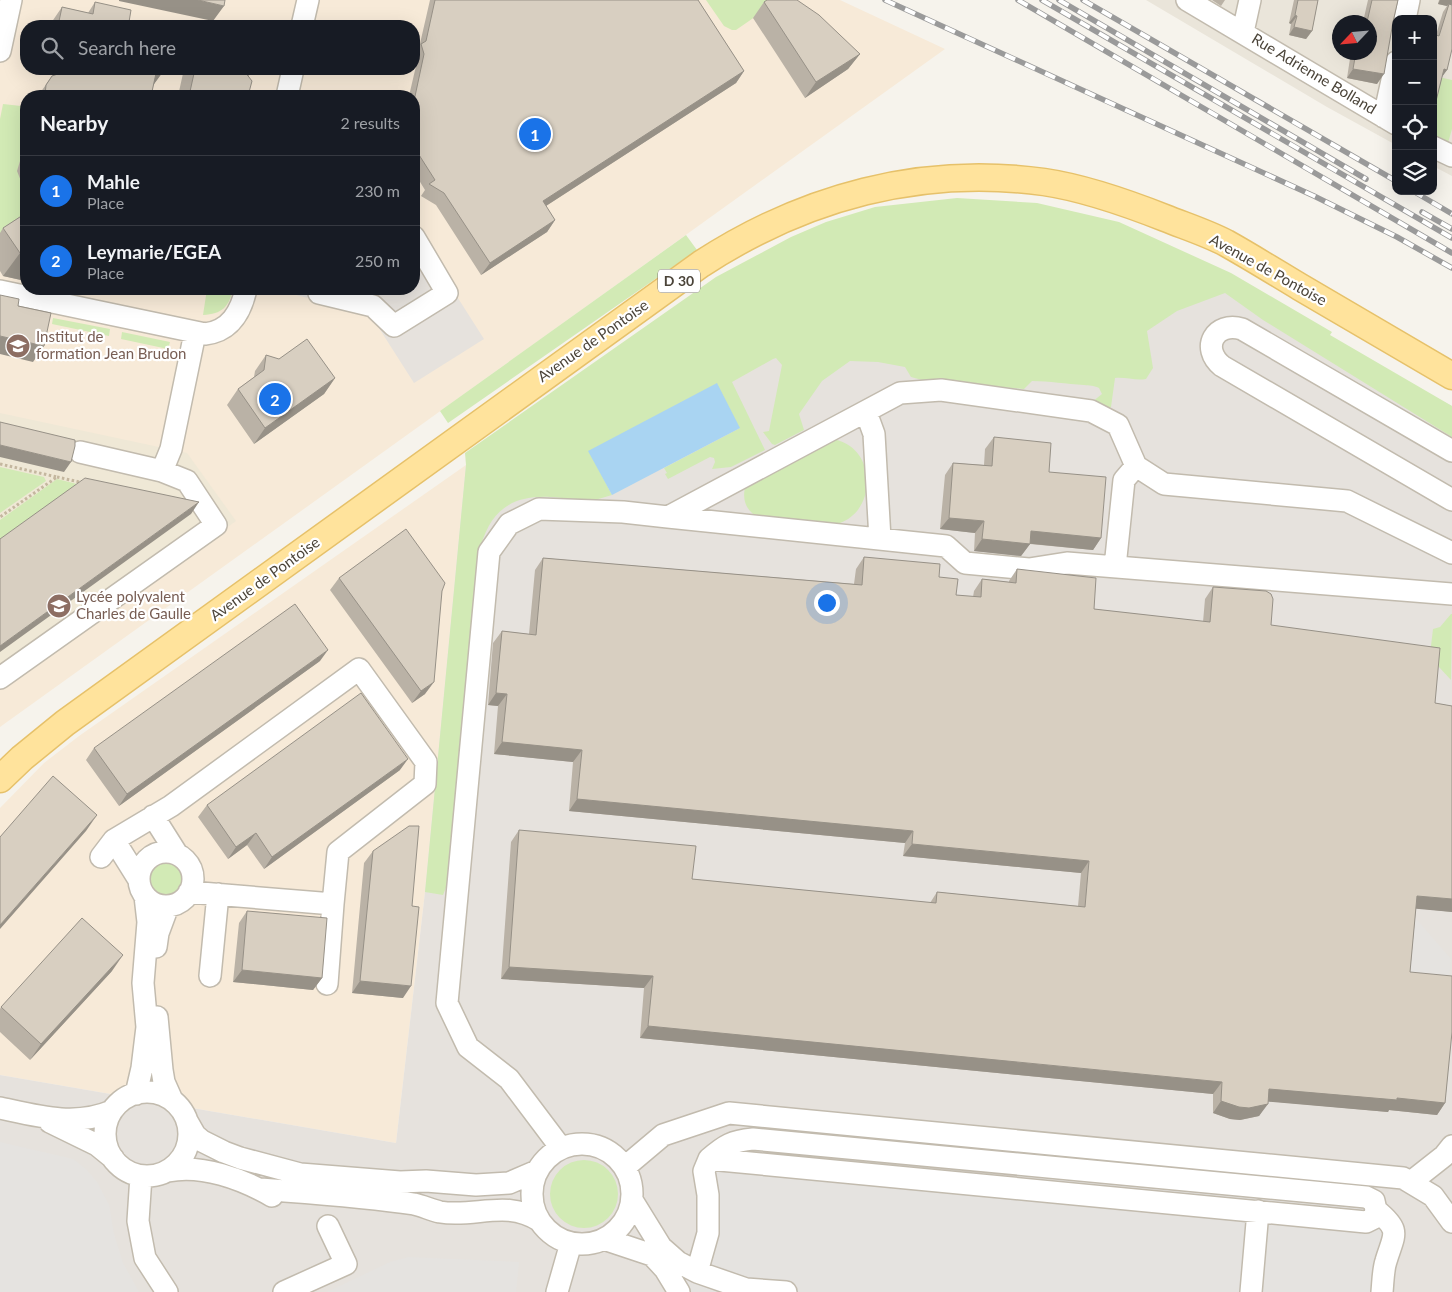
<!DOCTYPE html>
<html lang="en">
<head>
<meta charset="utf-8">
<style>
  body { margin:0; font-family:Lato,sans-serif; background:#20242c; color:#f1f3f6 }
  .controls { position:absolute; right:15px; top:15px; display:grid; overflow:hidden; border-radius:10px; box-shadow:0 5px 20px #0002 }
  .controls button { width:45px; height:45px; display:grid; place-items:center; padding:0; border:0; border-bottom:1px solid #363941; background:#171b24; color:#f1f3f6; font:25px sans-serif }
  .compass { position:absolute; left:1332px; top:15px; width:45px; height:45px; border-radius:50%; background:#171b24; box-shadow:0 5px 20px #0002; rotate:244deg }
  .you { position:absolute; left:826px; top:602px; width:18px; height:18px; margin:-12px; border:4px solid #fff; border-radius:50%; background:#1a73e8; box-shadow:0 0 0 8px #1a73e833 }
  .badge { display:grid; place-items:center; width:32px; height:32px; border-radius:50%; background:#1a73e8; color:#fff; font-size:16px; font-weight:700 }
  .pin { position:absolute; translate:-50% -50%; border:2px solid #fff; box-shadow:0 1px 5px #0006 }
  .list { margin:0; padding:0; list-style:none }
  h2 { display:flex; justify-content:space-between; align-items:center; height:65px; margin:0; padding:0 20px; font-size:21px }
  h2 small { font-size:16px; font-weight:400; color:#9ea1a6 }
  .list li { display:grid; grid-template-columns:32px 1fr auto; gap:15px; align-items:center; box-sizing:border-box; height:70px; padding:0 20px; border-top:1px solid #363941 }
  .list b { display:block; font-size:19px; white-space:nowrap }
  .list p { margin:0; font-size:16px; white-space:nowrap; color:#9ea1a6 }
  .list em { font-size:16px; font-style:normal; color:#9ea1a6 }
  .icon { flex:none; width:28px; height:28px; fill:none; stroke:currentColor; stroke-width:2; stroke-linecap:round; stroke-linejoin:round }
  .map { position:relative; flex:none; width:1452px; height:1292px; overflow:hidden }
  .search { position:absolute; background:#171b24; box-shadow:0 5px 20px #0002; left:20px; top:20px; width:400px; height:55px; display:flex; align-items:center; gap:12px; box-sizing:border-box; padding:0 18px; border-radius:20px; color:#9ea1a6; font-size:19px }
  .panel { position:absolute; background:#171b24; box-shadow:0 5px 20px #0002; left:20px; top:90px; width:400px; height:205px; border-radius:20px }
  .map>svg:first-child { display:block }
  .residential { fill:#eae5da; fill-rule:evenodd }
  .commercial { fill:#f7ead8; fill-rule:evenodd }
  .industrial { fill:#e6e2dd }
  .education { fill:#efe8d6 }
  .green { fill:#d2eab5 }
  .parking { fill:#e5e3e0 }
  .water { fill:#a9d4f2 }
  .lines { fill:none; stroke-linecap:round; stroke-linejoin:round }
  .minor-casing { stroke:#c2bbae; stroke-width:24 }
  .major-casing { stroke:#e6c16a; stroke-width:29 }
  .path { stroke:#c4b79f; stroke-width:3; stroke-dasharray:2.5 2.5; stroke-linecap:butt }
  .minor { stroke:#fff; stroke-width:21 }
  .major { stroke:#ffe39c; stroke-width:26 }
  .rail-casing { stroke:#9a9a9a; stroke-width:5.5 }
  .rail { stroke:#fff; stroke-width:4; stroke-dasharray:11; stroke-linecap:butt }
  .wall { fill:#bab2a6 }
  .shaded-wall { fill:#979187 }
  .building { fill:#d8cfc1; stroke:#979187 }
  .labels { text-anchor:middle; stroke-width:4.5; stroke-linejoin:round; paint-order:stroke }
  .shield { fill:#fff; stroke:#817c74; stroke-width:1 }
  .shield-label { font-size:14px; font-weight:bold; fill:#4b4439 }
  .street-label { font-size:15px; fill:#4b4439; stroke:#fff }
  .education-label { font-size:15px; fill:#785e54; stroke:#fff; text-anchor:start }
</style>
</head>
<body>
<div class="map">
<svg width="1452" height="1292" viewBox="0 0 1452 1292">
  <rect width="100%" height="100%" fill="#f6f3ec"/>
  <path class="residential" d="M1146,0H1452V176L1433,166V19H1396V145L1327,107ZM1340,22H1370V52H1340Z"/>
  <path class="commercial" d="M0,0H840L945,49L0,727ZM26,26H414V69H26ZM26,96H414V289H26Z
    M466,465L425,892L396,1143L0,1075V808L44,763L79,736Z"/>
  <path class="industrial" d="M1115,228L1452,406V1292H0V1075L396,1143L425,892L466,465Z
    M414,229L484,339L414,383L370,314L273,289H414Z"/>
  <path class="education" d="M0,413L187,453L236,521L0,690Z"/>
  <path class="green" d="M706,0H779L749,21L736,30H732L724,26Z
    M1439,77L1452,80V129L1448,143L1433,134V98Z
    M26,103V155L21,181L26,185V221L0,238V119L3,104L21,106Z
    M957,198L1037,203L1119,222L1231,273L1332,332L1330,335L1452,406V437L1263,320L1225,293L1177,311L1147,331L1153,368L1146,379C1136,381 1126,377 1115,378L1111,407L1106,410L1092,402L1102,394L1099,388C1093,385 1090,386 1084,385C1066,384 1050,381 1032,381L1024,389L922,380L911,377L905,367L878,362L850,361L822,381L799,414L804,430L775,445L772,444L763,432L769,431L782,365L776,358L773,359L732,382L765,450L731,467L712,469L715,462L714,458L710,457L668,479L665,474L667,473L664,468L740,428L589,451L612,495C604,497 596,500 589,501C576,501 563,497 550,497C508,495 488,514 479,553L447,885L443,895L425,892L466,465L465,453L716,277L791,237L826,222L875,207Z
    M686,235L697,250L448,423L440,411Z
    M207,289H233C229,307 222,314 203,315Z
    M53,318L110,329L109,336L52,324Z
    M122,332L170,342L168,349L121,339Z
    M830,439C876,443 879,509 840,523C827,527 773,518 756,516C744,508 742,497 746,484Z
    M0,467L44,477L46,481L0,513Z
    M57,479L77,484L75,490L0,542V520Z
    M1451,614H1452L1451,680L1438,666L1430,654L1433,629L1440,627Z
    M150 878a18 18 0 1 1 36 0a18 18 0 1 1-36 0Z
    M550 1194a34 34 0 1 1 68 0a34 34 0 1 1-68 0Z"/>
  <path class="parking" d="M1411,913L1451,959L1447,997L1394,992Z
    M0,1142L73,1159L87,1170L97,1182L109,1205L114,1234L123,1263L139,1292H0Z
    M712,1144L1363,1193L1395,1254L1391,1292H679L696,1244Z
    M409,1257L519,1262L516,1292H327L390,1262Z"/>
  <path class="water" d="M717,383L740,428L612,495L588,451Z"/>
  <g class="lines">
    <defs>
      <path id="minor" d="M1187,0L1396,124
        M1405,19L1409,0
        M302,26L308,0
        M1243,32L1250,0
        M0,51L11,0
        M287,96L293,69
        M1384,117L1396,62
        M1433,147L1452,156
        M320,289L319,293L373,306L394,326L447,293L414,237
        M0,291L205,334C230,331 241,312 246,289
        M866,412L874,434L880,539
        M1452,451L1242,329C1215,321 1200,348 1222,366L1452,500
        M80,452L162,471L171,449L195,333
        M668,517L946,546L965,563L1029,569L1067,563L1452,594
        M1115,567L1124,480L1136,466
        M0,678L216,525L187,481L162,471
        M153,816L177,854
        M114,840L139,880
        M139 879a27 27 0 1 1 54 0a27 27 0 1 1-54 0Z
        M101,857L114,840L171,806L359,669L426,762L425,784L338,852L333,904
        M189,892L333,904L327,984
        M156,947L158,933L168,906
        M210,976L218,894
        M157,1017L162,1070L164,1082L172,1100
        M105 1134a42 42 0 1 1 84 0a42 42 0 1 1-84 0Z
        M136,1094L142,1068L147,1027L143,983L148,922L145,896
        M0,1108C37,1116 75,1127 112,1111
        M187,1121L195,1135L202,1141L224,1152L240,1158L300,1174L400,1182L426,1181L476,1185L509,1183L537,1171
        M50,1122L97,1145L113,1158
        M753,1139L1366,1197L1374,1201L1376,1210L1374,1218L1366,1222L709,1159C725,1145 732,1141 753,1139Z
        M532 1194a50 50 0 1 1 100 0a50 50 0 1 1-100 0Z
        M561,1148L509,1079L468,1047L447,1003L489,552L509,524L539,509L623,512L668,517L900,393L941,390L1091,411L1118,425L1136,466L1164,484L1347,501L1452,553
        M709,1159L704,1171L708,1195V1233L697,1272L746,1289L786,1292
        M625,1167L663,1135L729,1113L1403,1178L1433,1196L1452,1222
        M168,1171C202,1164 242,1179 272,1196
        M141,1176L138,1221L145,1258L167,1292
        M1411,1182L1444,1156L1452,1146
        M259,1189C311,1193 363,1196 414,1204C423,1206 431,1210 440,1212C476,1218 506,1199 540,1221
        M632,1200L661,1247L678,1262L697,1272
        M1376,1210C1402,1231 1394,1234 1386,1261C1383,1270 1383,1282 1382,1292
        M604,1239L652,1255L665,1269L679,1292
        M284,1292L346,1264L328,1226
        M557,1292L571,1243
        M1251,1292L1258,1211"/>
      <path id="major" d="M0,779L22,758L65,723L701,264C804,197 921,165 1044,182C1085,188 1127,203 1165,218C1185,226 1207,233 1226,243C1251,257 1275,272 1300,287C1351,317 1401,346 1452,376"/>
    </defs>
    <use href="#minor" class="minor-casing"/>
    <use href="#major" class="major-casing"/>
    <path class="path" d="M0,464L57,477L0,517
      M57,477L84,483"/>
    <use href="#minor" class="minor"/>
    <use href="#major" class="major"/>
    <defs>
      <path id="rail" d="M885,0L1314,196L1397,237L1452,268
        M1018,0L1452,253
        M1042,0L1452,238
        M1059,0L1366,179
        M1083,0L1396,181
        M1413,191L1452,214
        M1422,212L1452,229"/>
    </defs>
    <use href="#rail" class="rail-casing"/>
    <use href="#rail" class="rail"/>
  </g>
  <path class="wall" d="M430,0H698L744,71L736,83L546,206L555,220L547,232L481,275L436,205L421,196L425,190L414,172V96H409L416,66L414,60V55L419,48Z
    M1212,0H1225L1221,6Z
    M1294,0H1318L1312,31L1306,39L1289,35L1291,24L1289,23Z
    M1368,0H1398L1377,84L1347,78L1351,52H1370V22H1363Z
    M1439,0H1452L1447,70L1442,76L1436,35L1443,12L1447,6L1438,4Z
    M95,2L129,22L150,26H49L62,7L88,13Z
    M764,2L860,54L848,69L805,98L753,18Z
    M38,69H165L153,85L151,96H38L52,76L54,75L37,72Z
    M184,69H253L248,76V96H178Z
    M26,152V185L21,181L17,171L20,161Z
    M26,213L21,280L3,276L0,271V233L3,228Z
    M266,355L335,378L324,394L254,444L227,405L238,389L254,377L255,371Z
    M994,437L1049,472L1101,538L1093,550L1030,544L1021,556L974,551L975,533L940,529L945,475L953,463L984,465L985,449Z
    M864,557L939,577L956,595L973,597L974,591L982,579L1009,582V581L1017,569L1094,609L1203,622L1205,599L1213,587L1271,625L1435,703L1452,706V912L1416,908L1410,972L1452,1038L1451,1039L1445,1103L1437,1115L1389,1110L1388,1112L1268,1101L1259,1116L1240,1120L1230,1119L1213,1113V1094L640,1038L644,988L501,979L511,842L519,830L692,879L930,903L937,892L1078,906L1081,873L903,856L905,843L569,811L573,762L494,754L498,706L488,705L493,643L502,631L529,634L535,570L543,558L854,584L856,569Z
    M339,578L442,591L425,694L412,703L330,590Z
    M320,661L119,806L86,760L94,748Z
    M400,770L264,869L247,845L228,859L198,817L207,805Z
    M373,851L403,998L352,993L364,863Z
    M247,911L322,978L313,990L233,982L239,923Z
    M112,971L30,1060L0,1032V1009L1,1007Z"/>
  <path class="shaded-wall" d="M119,0H198L224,6L213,21L119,1Z
    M1440,0H1452V8L1449,4L1447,6L1438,4Z
    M1295,15L1297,16L1291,24L1289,23Z
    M1294,27L1312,31L1306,39L1289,35Z
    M860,54L848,69L805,98L816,82Z
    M39,69H93L84,82L37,72Z
    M155,69H165L149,91Z
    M251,69H253L238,90L245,72Z
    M1353,69L1384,74L1377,84L1347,78Z
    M1444,69L1447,70L1442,77Z
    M744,71L736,83L535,213L543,201Z
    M555,220L547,232L481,275L490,263Z
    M20,253L26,255V277L21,280L3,276Z
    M0,336L44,346L33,362L0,354Z
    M335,378L324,394L254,444L265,428Z
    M0,445L71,462L64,472L0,457Z
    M199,502L191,514L0,652V646Z
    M949,518L984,521L975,533L940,529Z
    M1031,531L1101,538L1093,550L1023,543Z
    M982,539L1030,544L1021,556L974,551Z
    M328,650L320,661L119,806L127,794Z
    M434,682L425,694L412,703L421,691Z
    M496,693L507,694L498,706L488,705Z
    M502,742L582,750L573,762L494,754Z
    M408,759L400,770L264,869L272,857Z
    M577,799L913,831L905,843L569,811Z
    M97,815L86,831L0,929V925Z
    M256,833L247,845L228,859L236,847Z
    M912,844L1089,861L1081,873L903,856Z
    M1417,896L1452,899V912L1408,908Z
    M123,955L112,971L30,1060L41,1044Z
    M509,967L653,976L644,988L501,979Z
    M242,970L322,978L313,990L233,982Z
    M360,981L411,986L403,998L352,993Z
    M648,1026L1222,1082L1213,1094L640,1038Z
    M1269,1089L1397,1098L1445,1103L1437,1115L1389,1110L1388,1112L1261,1101Z
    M1221,1101L1268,1104L1259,1116L1240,1120L1230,1119L1213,1113Z"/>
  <path class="building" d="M198,0H225L224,6Z
    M435,0H698L744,71L543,201L555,220L490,263L444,193L429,184L435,180L414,147V101L424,54L421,44L426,41Z
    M767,0H797L819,15L860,54L816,82L764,2Z
    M1298,0H1318L1312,31L1294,27L1297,16L1295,15Z
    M1372,0H1398L1393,22L1384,74L1353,69L1356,52H1370V22H1367Z
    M95,2L131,10L129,22L150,26H58L62,7L93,14Z
    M1449,4L1452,5V49L1447,70L1444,69L1436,101L1433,100V34L1439,36Z
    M205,23L221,26H204Z
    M72,69H157L151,96H46L45,95L46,85L52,76Z
    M195,69H251L245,72L252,81L248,96H189Z
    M26,213V255L20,253L3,228Z
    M0,295L19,299L18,306L51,313L44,346L0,336Z
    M307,339L335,378L265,428L238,389L264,370L266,355L279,359Z
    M0,422L75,440V446L71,462L0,445Z
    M994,437L1051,443L1049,472L1106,477L1101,538L1031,531L1030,544L982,539L984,521L949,518L953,463L992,466Z
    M85,478L199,502L0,646V539Z
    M406,529L445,583L442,591L434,682L421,691L339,578Z
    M864,557L940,564L939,577L958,579L956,595L981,597L982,579L1016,583L1017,569L1096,578L1094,609L1210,622L1213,587L1266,591L1271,594L1273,599L1271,625L1440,648L1435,703L1452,706V899L1417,896L1410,972L1452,976V1032L1445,1103L1397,1098V1100L1269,1089L1268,1104L1249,1108L1239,1107L1221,1101L1222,1082L648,1026L653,976L509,967L519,830L696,846L692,879L936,903L937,892L1085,907L1089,861L912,844L913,831L577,799L582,750L502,742L507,694L496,693L502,631L536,635L543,558L862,585Z
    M295,604L328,650L127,794L94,748Z
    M361,693L408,759L272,857L256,833L236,847L207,805Z
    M53,776L97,815L0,925V837Z
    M409,826H419L412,906L419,907L411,986L360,981L373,851Z
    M247,911L327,918L322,978L242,970Z
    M82,918L123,955L41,1044L1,1007Z"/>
  <defs>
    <symbol id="university-disc" viewBox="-11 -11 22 22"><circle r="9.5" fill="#8d6e63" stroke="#fff"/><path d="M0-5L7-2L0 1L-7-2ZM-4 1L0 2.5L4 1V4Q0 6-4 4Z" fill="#fff"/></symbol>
    <symbol id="school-disc" viewBox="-11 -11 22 22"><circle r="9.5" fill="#8d6e63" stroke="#fff"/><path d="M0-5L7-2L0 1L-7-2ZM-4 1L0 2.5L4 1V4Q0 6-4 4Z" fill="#fff"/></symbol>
  </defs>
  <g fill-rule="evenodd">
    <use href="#university-disc" x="4" y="332" width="28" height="28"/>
    <use href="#school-disc" x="45" y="592" width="28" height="28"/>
  </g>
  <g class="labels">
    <rect class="shield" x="658" y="269.5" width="42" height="23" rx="4"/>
    <g class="shield-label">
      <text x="679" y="286">D 30</text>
    </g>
    <g class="street-label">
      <text transform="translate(1314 74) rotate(31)" y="5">Rue Adrienne Bolland</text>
      <text transform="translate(1268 270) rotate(29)" y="5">Avenue de Pontoise</text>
      <text transform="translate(593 341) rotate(-35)" y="5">Avenue de Pontoise</text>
      <text transform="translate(265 579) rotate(-36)" y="5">Avenue de Pontoise</text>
    </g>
    <g class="education-label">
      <text x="36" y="342">Institut de<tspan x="36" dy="17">formation Jean Brudon</tspan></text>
      <text x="76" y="602">Lycée polyvalent<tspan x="76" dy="17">Charles de Gaulle</tspan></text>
    </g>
  </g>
</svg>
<div class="controls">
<button>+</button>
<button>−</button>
<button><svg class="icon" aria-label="locate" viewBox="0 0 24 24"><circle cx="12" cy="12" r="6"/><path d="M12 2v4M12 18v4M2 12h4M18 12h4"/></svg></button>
<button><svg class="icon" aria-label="layers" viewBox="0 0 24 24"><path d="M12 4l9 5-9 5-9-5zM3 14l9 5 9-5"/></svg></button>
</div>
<svg class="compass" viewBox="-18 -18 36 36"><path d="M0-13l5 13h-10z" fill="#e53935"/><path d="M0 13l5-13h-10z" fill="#9ea1a6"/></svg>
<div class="you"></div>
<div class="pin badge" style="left:535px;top:134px">1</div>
<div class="pin badge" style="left:275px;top:399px">2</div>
<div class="search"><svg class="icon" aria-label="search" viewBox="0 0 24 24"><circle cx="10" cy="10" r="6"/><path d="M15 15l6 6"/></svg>Search here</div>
<section class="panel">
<h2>Nearby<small>2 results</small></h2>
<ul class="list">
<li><span class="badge">1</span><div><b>Mahle</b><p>Place</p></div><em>230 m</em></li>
<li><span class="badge">2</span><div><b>Leymarie/EGEA</b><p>Place</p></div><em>250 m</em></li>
</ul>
</section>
</div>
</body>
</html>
